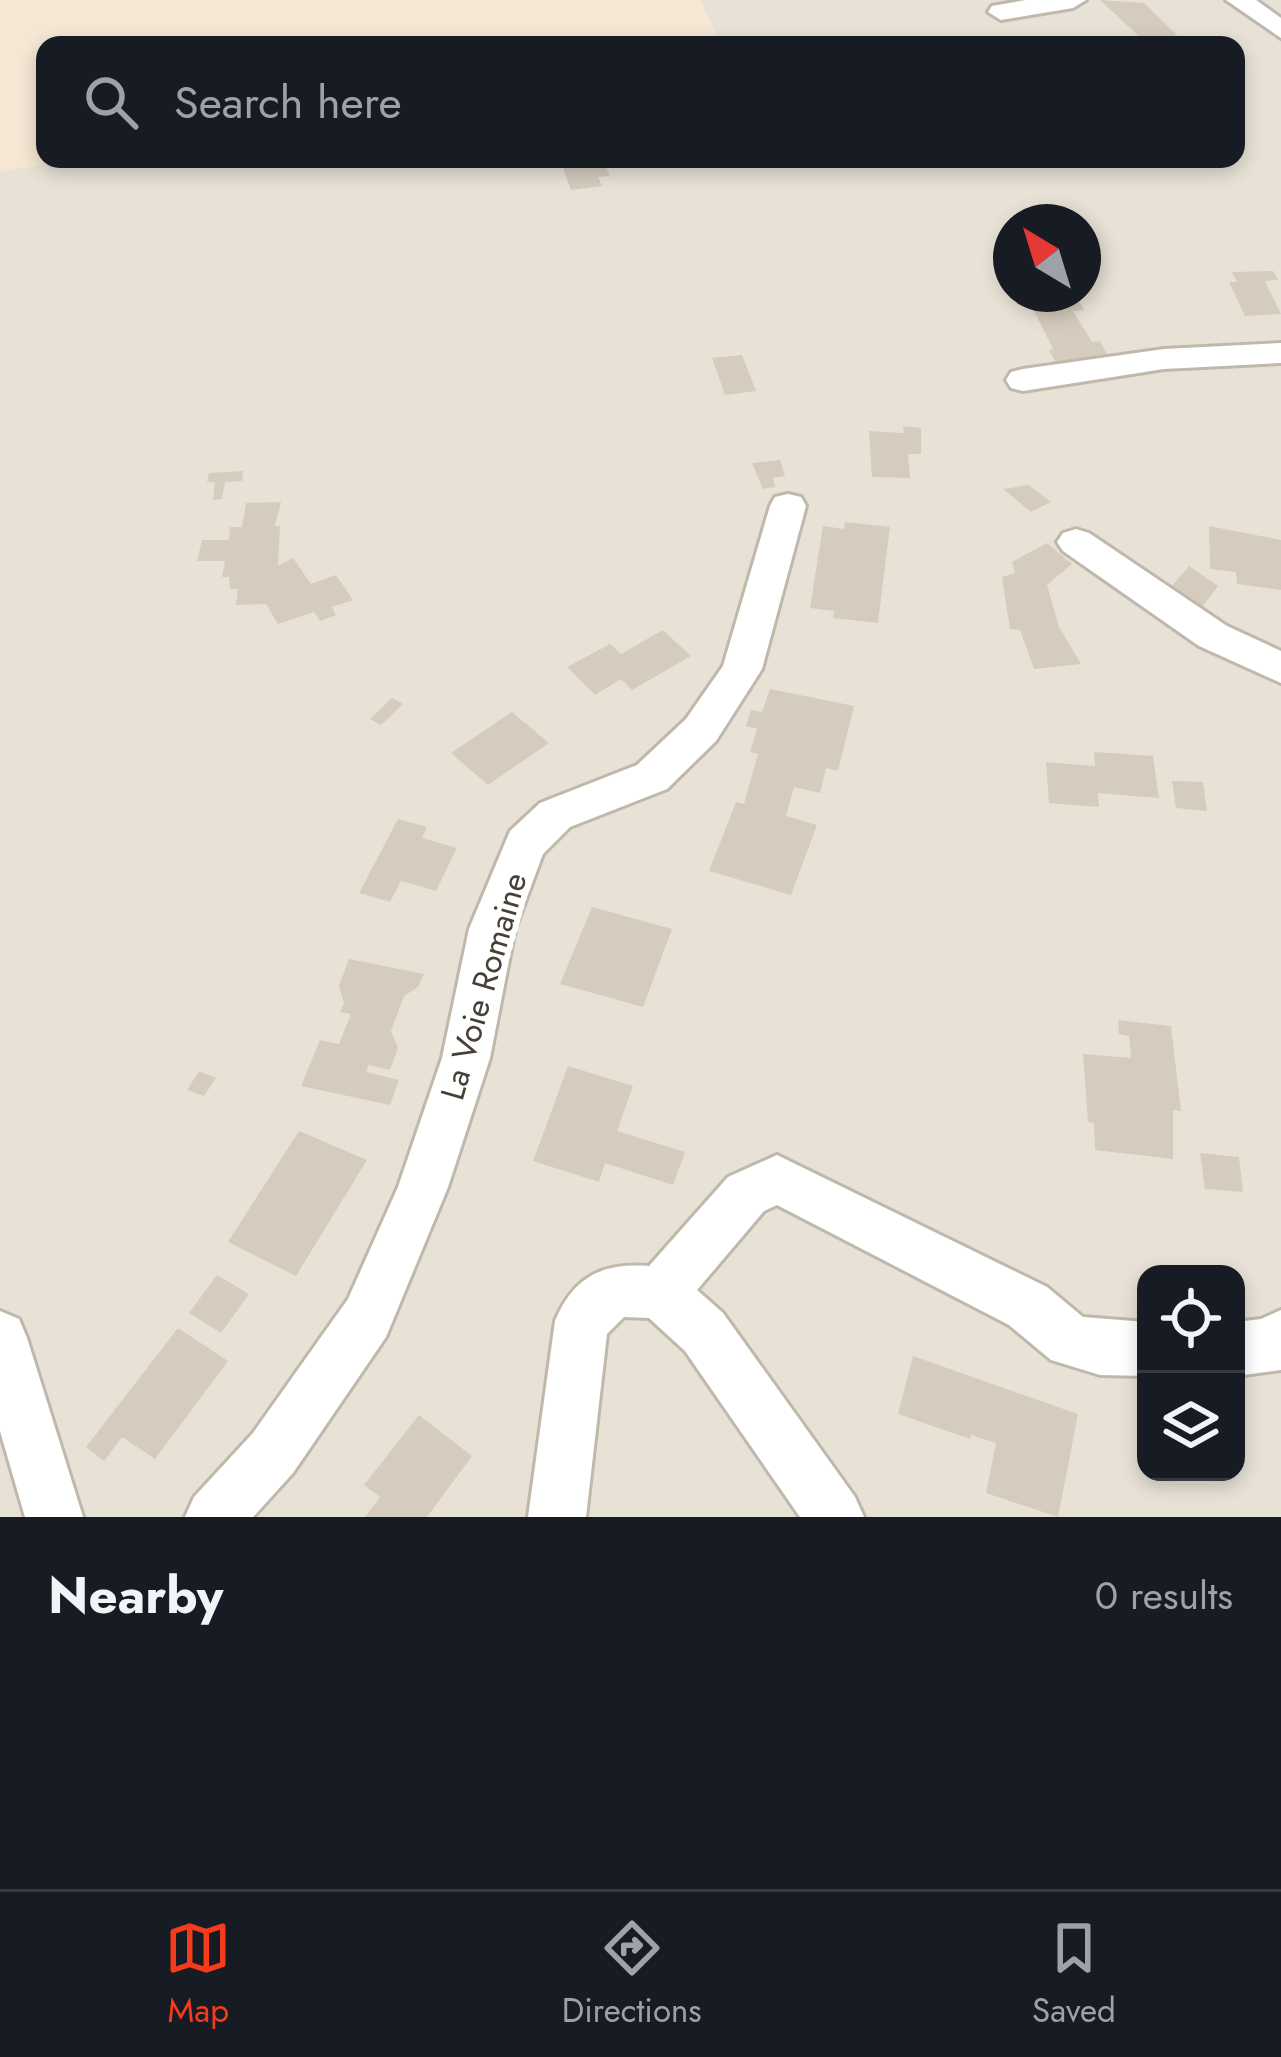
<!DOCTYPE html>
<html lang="en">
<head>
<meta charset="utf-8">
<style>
  body { margin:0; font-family:Jost,sans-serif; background:#242831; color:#f1f3f6 }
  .controls { position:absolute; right:36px; bottom:36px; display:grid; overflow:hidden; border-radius:24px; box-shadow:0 6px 18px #0003 }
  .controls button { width:108px; height:108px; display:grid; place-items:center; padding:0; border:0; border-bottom:3px solid #363941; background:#171b24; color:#f1f3f6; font:60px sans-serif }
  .compass { position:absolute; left:993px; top:204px; width:108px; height:108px; border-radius:50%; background:#171b24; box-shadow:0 6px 18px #0003; rotate:322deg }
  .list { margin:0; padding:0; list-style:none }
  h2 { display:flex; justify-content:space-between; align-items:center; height:156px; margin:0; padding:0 48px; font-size:51px }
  h2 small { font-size:39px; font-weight:400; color:#9ea1a6 }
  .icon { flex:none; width:66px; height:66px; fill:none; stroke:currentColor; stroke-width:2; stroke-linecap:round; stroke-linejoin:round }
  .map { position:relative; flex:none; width:1281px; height:1517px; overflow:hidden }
  .search { position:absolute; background:#171b24; box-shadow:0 6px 18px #0003; left:36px; right:36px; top:36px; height:132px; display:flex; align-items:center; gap:30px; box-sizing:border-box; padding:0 42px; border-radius:24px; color:#9ea1a6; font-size:45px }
  .sheet { height:372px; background:#171b24 }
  nav { display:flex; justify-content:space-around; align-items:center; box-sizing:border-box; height:168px; border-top:3px solid #363941; background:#171b24; font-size:33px; color:#9ea1a6 }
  nav a { display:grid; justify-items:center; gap:6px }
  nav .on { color:#f63b1d }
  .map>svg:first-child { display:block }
  .residential { fill:#e8e2d6; fill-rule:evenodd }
  .commercial { fill:#f5e7d4 }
  .building { fill:#d5ccbe }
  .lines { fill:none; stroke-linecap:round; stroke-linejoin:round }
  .minor-casing { stroke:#bfb8ab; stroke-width:6 }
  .minor { fill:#fff; fill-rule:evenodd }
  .labels { text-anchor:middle; stroke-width:12; stroke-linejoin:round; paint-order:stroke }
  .street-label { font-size:33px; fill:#474037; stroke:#fff }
</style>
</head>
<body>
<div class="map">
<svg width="1281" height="1517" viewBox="0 0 1281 1517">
  <rect width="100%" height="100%" fill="#f4f0e8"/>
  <path class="residential" d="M0,0H1281V1517H0ZM45,45H1236V159H45ZM1011,222H1083V294H1011ZM1146,1274H1236V1472H1146Z"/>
  <path class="commercial" d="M0,0H700L722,45H45V159H76L0,172Z"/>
  <path class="building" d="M1100,0L1144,3L1177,35L1143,40Z
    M560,159H603L610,176L598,177L602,186L571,190Z
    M1273,271L1278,280L1265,281L1281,314L1245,316L1229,282H1237L1232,272Z
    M1075,294L1084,310L1073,311L1092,342L1100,341L1113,365L1061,371L1049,350L1053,349L1026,295Z
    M742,355L756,391L725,395L712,358Z
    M903,426L921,428V454H908L910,478L872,477L869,431L904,433Z
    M780,460L785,476L773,478L775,487L763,489L752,463Z
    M243,471L242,481L225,482L222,499L213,500L215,482H207L209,473Z
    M1029,485L1051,502L1031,512L1003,489Z
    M281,502L275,526H280L278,566L293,558L311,584L336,575L353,600L332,607L336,615L320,621L314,612L278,624L266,604L236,605L238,589H230L229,577H222L225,561H197L202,540H229L230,527H242L246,503Z
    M845,522L890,527L878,623L833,618L834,611L810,608L823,526L844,529Z
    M1209,526L1281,540V590L1237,584L1236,572L1210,569Z
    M1047,543L1072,564L1047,585L1059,627L1081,664L1034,669L1020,630L1010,629L1002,577L1015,573L1012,562Z
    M1189,566L1218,586L1201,609L1171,587Z
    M663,630L691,656L632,690L621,679L595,695L567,667L610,644L621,654Z
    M770,689L854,706L838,771L826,768L820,793L794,787L786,816L817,825L791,895L709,871L736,802L744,804L758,754L750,752L757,729L746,726L751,710L762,712Z
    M392,698L403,704L381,725L370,719Z
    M512,712L549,743L488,785L451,753Z
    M1094,752L1153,756L1159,798L1098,793L1099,807L1049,803L1046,762L1095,766Z
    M1172,781L1203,782L1207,811L1176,808Z
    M398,819L427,827L422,838L457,848L436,891L401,881L390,902L359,893Z
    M592,907L672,929L643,1007L560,984Z
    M349,959L424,974L418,987L404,996L391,1031L398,1048L390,1070L369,1065L366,1072L399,1080L390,1105L301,1086L320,1040L339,1044L351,1014L340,1012L344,1003L339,986Z
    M1118,1020L1171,1026L1181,1111L1173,1110V1159L1095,1150L1094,1123L1088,1122L1083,1054L1131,1058L1129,1036L1119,1034Z
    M568,1066L633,1086L617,1131L685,1152L673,1185L605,1163L599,1182L533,1161Z
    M199,1071L216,1078L204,1096L187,1090Z
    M299,1131L367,1160L296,1276L228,1242Z
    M1200,1153L1239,1157L1243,1192L1205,1189Z
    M217,1275L249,1294L221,1333L189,1313Z
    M178,1328L228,1361L155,1459L122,1437L104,1461L86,1447Z
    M913,1356L1078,1414L1058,1517L986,1493L996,1443L971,1435L970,1439L898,1414Z
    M419,1415L472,1456L427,1517H365L380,1497L364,1485Z"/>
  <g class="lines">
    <defs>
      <path id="minor" d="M1026,0H1086L1073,8L1001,20L988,12L992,6Z
        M1226,0H1256L1281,18V38Z
        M1281,343V363L1164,369L1023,391L1011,388L1006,380L1011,372L1023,369L1164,349Z
        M788,494L801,497L806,506L762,669L716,741L667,789L570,827L543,854L515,929L490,1058L448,1187L386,1337L293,1473L253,1517H185L194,1497L253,1433L348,1299L398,1187L442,1058L469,929L510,831L540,803L637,765L686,719L723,666L770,506L775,497Z
        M1076,529L1089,533L1227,626L1281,651V683L1199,646L1063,551L1057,542L1063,533Z
        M777,1155L1047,1287L1083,1317L1146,1322V1376L1100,1375L1051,1360L1009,1325L777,1205L764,1211L697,1290L723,1313L855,1497L864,1517H800L685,1351L649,1318L624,1317L607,1334L586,1517H528L555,1321C574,1276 602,1263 649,1266L728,1177Z
        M1281,1310V1370L1236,1376V1322L1261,1319Z
        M0,1311L19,1319L27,1338L83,1517H25L0,1431Z"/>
    </defs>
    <use href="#minor" class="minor-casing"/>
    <use href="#minor" class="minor"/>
  </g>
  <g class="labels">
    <g class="street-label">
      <text transform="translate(483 986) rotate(-74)" y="12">La Voie Romaine</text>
    </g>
  </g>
</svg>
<div class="controls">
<button><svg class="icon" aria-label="locate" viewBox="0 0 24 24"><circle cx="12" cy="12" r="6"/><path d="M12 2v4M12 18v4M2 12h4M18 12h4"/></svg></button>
<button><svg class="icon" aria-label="layers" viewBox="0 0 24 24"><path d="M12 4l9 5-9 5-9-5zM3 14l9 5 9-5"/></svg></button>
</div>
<svg class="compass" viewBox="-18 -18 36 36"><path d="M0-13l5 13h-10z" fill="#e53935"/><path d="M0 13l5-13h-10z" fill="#9ea1a6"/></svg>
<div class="search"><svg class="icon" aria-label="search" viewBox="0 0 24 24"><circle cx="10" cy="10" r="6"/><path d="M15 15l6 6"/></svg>Search here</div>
</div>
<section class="sheet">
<h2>Nearby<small>0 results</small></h2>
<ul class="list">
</ul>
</section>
<nav>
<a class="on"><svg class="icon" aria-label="map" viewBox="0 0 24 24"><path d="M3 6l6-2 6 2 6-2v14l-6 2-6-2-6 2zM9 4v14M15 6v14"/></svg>Map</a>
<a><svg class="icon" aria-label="directions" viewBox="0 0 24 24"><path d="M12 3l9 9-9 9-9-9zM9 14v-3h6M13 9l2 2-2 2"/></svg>Directions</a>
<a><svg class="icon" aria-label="saved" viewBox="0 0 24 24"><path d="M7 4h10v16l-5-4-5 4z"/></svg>Saved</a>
</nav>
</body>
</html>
